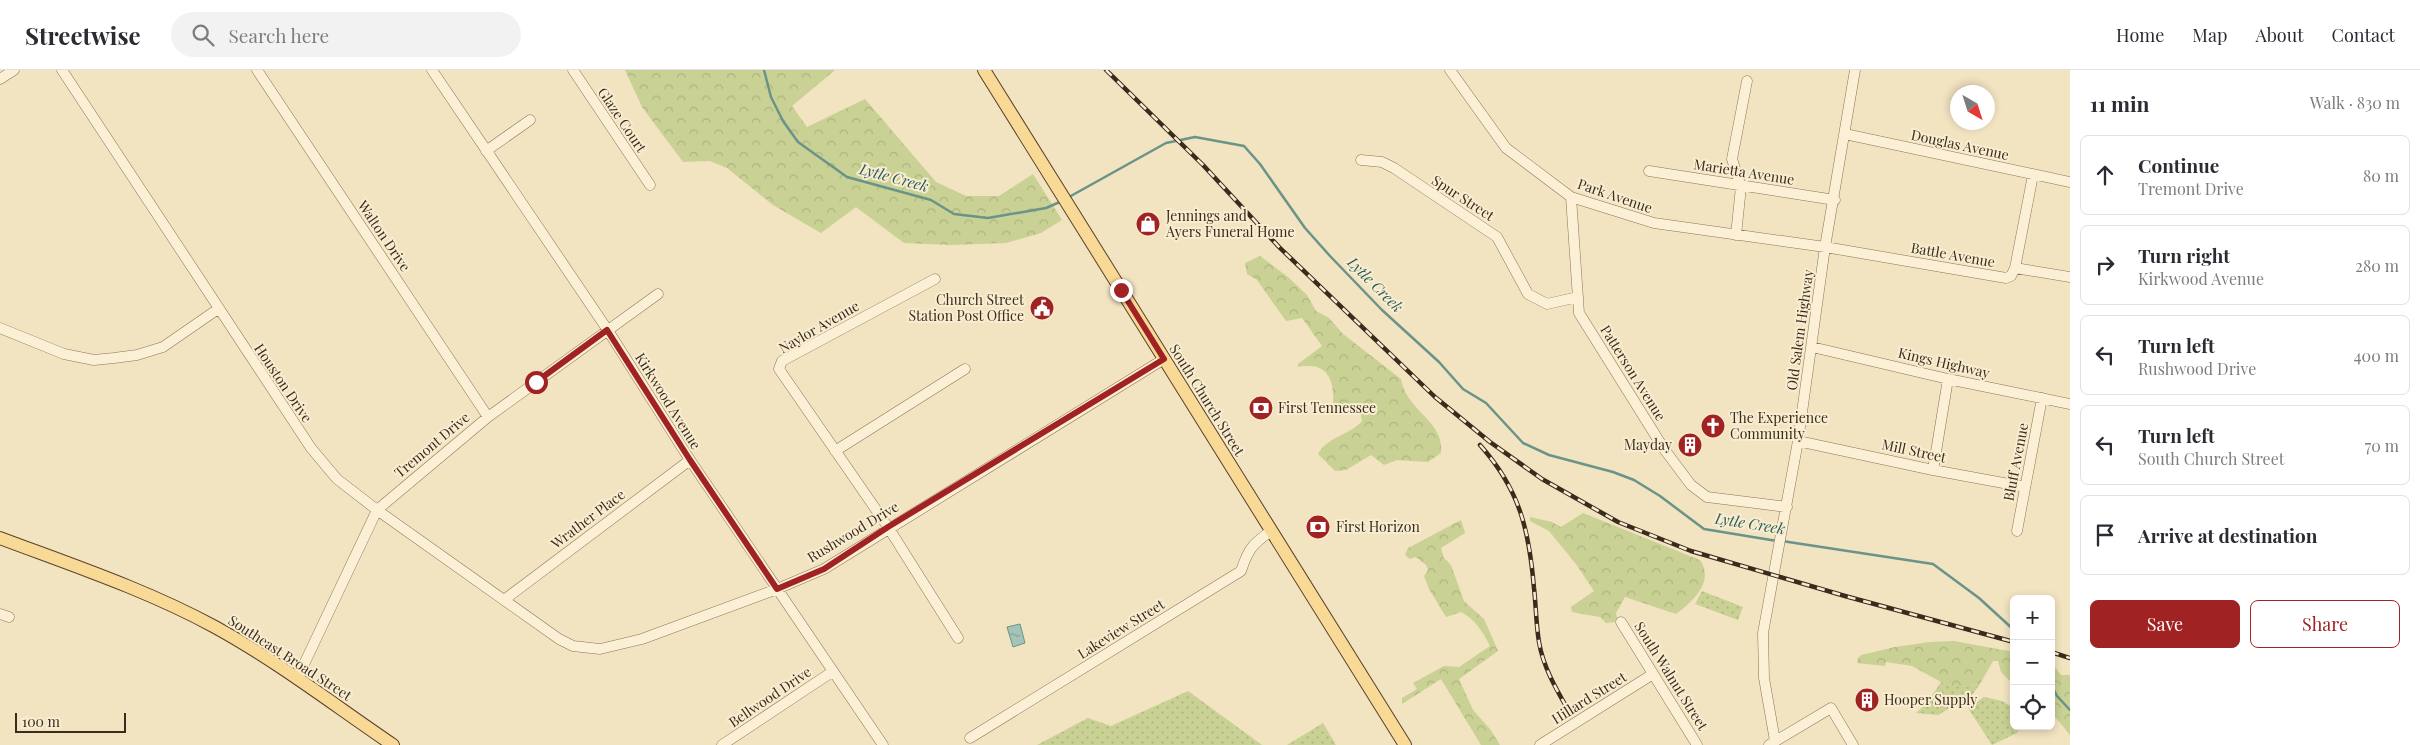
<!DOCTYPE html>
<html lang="en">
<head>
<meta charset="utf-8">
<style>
  body { margin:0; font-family:"Playfair Display",serif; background:#f2f2f3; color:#2b2b33 }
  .controls { position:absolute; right:15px; bottom:15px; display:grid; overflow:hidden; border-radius:8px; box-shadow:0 2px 8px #0003 }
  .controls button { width:45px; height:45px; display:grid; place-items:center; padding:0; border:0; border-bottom:1px solid #e1e1e2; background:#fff; color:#2b2b33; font:25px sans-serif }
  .compass { position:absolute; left:1950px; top:15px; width:45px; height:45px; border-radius:50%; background:#fff; box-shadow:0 2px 8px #0003; rotate:141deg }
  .scale { position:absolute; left:15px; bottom:12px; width:111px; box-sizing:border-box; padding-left:5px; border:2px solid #3b2b1c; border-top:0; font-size:14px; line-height:18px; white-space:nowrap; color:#3b2b1c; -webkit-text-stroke:4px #f8edd1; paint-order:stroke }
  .stop { position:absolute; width:15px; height:15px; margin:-11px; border:4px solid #a12222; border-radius:50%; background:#fff }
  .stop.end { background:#a12222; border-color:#fff; box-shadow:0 1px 5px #0008 }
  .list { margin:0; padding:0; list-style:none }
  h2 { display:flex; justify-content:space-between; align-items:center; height:65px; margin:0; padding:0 20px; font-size:21px }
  h2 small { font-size:16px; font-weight:400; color:#7c7c81 }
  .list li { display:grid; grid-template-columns:32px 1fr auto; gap:15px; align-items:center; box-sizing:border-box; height:80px; margin:0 10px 10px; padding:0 10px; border:1px solid #e1e1e2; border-radius:8px }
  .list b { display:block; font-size:19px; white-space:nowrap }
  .list p { margin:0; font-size:16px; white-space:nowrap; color:#7c7c81 }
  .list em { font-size:16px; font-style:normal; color:#7c7c81 }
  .actions { display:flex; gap:10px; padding:15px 20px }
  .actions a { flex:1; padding:11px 0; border:1px solid #a12222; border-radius:8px; text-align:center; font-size:18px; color:#a12222 }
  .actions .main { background:#a12222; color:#fff }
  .icon { flex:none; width:28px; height:28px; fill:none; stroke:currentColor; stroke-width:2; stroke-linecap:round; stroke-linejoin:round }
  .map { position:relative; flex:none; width:2070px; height:675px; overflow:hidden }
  header { display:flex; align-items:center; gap:30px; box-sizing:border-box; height:70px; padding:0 25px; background:#fff; border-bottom:1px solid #e1e1e2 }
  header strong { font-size:24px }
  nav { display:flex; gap:28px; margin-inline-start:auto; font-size:18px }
  .search { width:350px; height:45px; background:#f2f2f3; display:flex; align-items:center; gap:12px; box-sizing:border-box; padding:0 18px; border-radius:28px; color:#7c7c81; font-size:19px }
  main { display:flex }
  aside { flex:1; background:#fff }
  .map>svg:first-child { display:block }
  .grass { fill:url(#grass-dots) }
  .forest { fill:url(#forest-crowns) }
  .water { fill:url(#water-ripples); stroke:#6a9389 }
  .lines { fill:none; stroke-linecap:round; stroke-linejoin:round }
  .stream { stroke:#6a9389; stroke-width:2.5 }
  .minor-casing { stroke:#8d7457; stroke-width:11 }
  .major-casing { stroke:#5a412c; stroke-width:14 }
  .minor { stroke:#fbf0d5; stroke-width:10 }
  .major { stroke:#f8da96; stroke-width:12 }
  .rail-casing { stroke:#3b2b1c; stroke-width:4.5 }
  .rail { stroke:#f8edd1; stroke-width:2.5; stroke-dasharray:8; stroke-linecap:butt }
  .route { stroke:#a12222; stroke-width:6 }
  .labels { text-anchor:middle; stroke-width:4; stroke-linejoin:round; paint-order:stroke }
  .street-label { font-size:14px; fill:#3b2b1c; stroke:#f8edd1 }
  .poi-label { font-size:14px; fill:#3b2b1c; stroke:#f8edd1; text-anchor:start }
  .water-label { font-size:15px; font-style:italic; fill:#2a5c59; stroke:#f8edd1 }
</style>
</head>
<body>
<header>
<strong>Streetwise</strong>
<div class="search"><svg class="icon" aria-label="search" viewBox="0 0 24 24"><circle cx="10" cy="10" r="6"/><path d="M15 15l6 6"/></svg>Search here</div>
<nav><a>Home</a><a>Map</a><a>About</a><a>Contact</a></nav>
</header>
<main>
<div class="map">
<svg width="2070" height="675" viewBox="0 0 2070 675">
  <defs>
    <pattern id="grass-dots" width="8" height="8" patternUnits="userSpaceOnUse" patternTransform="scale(1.25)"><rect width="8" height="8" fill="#c9d194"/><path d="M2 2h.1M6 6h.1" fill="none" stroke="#aeb47f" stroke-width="1.8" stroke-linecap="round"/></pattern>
    <pattern id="forest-crowns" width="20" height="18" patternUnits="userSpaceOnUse" patternTransform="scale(1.25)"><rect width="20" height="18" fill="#c9d194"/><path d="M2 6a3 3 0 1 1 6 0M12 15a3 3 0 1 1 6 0" fill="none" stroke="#aeb47f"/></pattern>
    <pattern id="water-ripples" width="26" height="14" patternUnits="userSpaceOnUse" patternTransform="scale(1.25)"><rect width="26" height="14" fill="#a4c4ba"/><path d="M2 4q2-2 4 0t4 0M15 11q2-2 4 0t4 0" fill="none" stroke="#879f96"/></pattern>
  </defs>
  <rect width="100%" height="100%" fill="#f2e3c1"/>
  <path class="grass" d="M1702,521L1743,537L1738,550L1695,534Z
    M1941,612L1964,617L1980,614L1972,625L1938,645L1916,643L1928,632Z
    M1188,621L1262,675H1037L1088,648L1111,656Z
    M1984,627L2002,631L2014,638V656H2022L2017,663L1992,675L1968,638Z
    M1323,653L1336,675H1287Z"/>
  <path class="forest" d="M625,0H835L792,36L807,57L865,29L936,112L966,126H999L1033,104L1062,150L1041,163L1006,173L951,175L904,173L856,137L821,163L773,135L727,98L710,91L683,92L642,37Z
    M1260,186L1288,207L1307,225L1316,241L1329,248L1343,264L1401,309C1406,341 1445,351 1441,383L1428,392L1397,390L1384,395L1371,385L1346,400L1335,401L1318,384C1327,367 1350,365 1362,351L1361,345L1349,334L1342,337L1333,333C1335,308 1325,291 1298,297V294L1322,276L1302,248L1286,251L1257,210L1247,204L1245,193Z
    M1583,443L1700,490C1715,512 1692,532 1676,544L1625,527L1616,543L1617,548L1615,552L1606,553L1600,547L1572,542L1571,537L1594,521L1576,494L1549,461L1530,451V447L1552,452L1561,457Z
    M1461,450L1465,463L1441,478L1444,488L1451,495L1464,531L1484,549L1498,581L1459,609L1473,640L1490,659L1500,675H1481L1441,609L1402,634V628L1417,619L1413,613L1444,596L1459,597L1490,576C1483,562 1475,549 1461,542L1446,547L1429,519L1424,506L1428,500L1426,495L1416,487L1410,489L1405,485L1408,478Z
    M1954,571L2014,582V615L2001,602L1998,591H1993L1980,614L1964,617L1952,615L1941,612L1912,596L1886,592L1885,596L1857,593L1858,588L1861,585L1895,577L1930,572Z
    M2051,592L2061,605H2070V665L2057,649L2051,644Z"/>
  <path class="water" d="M1020,554L1025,573L1013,577L1007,557Z"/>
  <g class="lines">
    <path class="stream" d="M764,0L771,27L783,51L798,72L847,107L931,130L954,144L988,148L1046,138L1062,131
      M1069,127L1166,73L1195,67L1244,76L1260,94L1305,158L1330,186L1382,240L1439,292L1463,319L1486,333L1523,373L1549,385L1613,402L1634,410L1660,426L1704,459L1777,471
      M1782,471L1933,494L1979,528L2014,560
      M2051,615L2057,626L2070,640"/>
    <defs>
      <path id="minor" d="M62,0L311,378L337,409L377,440L559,569L573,576L600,579L642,569L777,519L824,499L1164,289
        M257,0L488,347
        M432,0L607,259L690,390L883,675
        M573,0L650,115
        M1450,0L1506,78L1571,127L1654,153L1825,177L2006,208L2011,206L2015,198L2033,105
        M0,9L14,0
        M1845,64L2070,112
        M486,81L530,50
        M1361,90L1382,92L1394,98L1497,167L1528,224L1547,234L1578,227
        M1649,101L1835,130
        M1571,127L1579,243L1664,379L1691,415L1707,427L1787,437
        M1736,165L1741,117L1732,89L1747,11
        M2015,198L2070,207
        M935,209L782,291L779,299L888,457L958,568
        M0,258L64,284L94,290L114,288L137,285L163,277L218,239
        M1812,277L1948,309L2070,334
        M1798,371L1933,400L2025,417
        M835,381L965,299
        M1933,400L1948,309
        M2017,461L2042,328
        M504,530L690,390
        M0,544L9,547
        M1621,552L1697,675
        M297,609L377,440L488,347L658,224
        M970,668L1241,501C1248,480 1252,474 1271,461
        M1775,671L1764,608L1763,563L1798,371L1825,177L1855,0
        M722,675L832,602
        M1540,675L1653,604
        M1769,675L1831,638L1853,675"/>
      <path id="major" d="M984,0L1405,675
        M0,468C72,495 147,520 215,557C277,591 334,635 393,675"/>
    </defs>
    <use href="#minor" class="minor-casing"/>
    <use href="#major" class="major-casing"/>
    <use href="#minor" class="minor"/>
    <use href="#major" class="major"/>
    <defs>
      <path id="rail" d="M1106,0L1203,95L1279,177L1435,327L1490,372L1542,409L1618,452L1691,481L1845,526L2014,572
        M1480,375C1520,420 1529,460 1534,518C1536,536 1536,554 1539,572C1543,596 1555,617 1567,638
        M2051,582L2070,588"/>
    </defs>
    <use href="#rail" class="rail-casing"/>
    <use href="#rail" class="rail"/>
  </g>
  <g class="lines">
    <path class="route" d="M536,312L607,260L690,390L777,519L824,499L888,457L1164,289L1121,220"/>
  </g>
  <defs>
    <symbol id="shop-disc" viewBox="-11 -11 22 22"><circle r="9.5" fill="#a12222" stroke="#f8edd1"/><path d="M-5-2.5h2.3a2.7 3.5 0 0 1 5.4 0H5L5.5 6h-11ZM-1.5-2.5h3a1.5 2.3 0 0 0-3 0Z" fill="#fff"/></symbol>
    <symbol id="civic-disc" viewBox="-11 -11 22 22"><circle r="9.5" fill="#a12222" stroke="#f8edd1"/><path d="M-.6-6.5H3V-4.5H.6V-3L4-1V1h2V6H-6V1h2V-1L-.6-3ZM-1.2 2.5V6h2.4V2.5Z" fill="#fff"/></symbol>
    <symbol id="bank-disc" viewBox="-11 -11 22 22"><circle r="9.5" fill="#a12222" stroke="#f8edd1"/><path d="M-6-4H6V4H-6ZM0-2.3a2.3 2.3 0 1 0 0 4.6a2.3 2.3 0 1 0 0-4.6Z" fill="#fff"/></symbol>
    <symbol id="church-disc" viewBox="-11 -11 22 22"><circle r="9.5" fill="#a12222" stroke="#f8edd1"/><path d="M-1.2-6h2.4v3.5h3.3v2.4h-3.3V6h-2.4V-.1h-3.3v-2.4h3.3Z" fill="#fff"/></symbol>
    <symbol id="building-disc" viewBox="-11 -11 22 22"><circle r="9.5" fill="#a12222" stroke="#f8edd1"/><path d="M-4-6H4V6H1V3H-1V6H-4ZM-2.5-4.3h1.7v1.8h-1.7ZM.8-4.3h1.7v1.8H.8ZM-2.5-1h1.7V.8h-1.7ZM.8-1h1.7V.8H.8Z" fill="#fff"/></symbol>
  </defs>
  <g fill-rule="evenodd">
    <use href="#shop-disc" x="1134" y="140" width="28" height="28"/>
    <use href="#civic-disc" x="1028" y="224" width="28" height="28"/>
    <use href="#bank-disc" x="1247" y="324" width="28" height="28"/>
    <use href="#church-disc" x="1699" y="342" width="28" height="28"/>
    <use href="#building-disc" x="1676" y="361" width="28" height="28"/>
    <use href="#bank-disc" x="1304" y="443" width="28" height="28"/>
    <use href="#building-disc" x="1853" y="616" width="28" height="28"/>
  </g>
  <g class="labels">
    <g class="street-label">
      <text transform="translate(622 50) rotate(56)" y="5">Glaze Court</text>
      <text transform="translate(1960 75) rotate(12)" y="5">Douglas Avenue</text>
      <text transform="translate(1744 102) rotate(9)" y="5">Marietta Avenue</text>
      <text transform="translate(1615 126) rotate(19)" y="5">Park Avenue</text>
      <text transform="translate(1463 128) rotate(33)" y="5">Spur Street</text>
      <text transform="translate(384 166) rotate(56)" y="5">Walton Drive</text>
      <text transform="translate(1953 185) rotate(10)" y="5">Battle Avenue</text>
      <text transform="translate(819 257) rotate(-30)" y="5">Naylor Avenue</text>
      <text transform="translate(1800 260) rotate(-82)" y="5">Old Salem Highway</text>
      <text transform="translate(1944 293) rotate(13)" y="5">Kings Highway</text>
      <text transform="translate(1633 303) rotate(58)" y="5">Patterson Avenue</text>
      <text transform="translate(283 313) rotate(56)" y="5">Houston Drive</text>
      <text transform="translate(1207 330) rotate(58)" y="5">South Church Street</text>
      <text transform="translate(668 331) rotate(58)" y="5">Kirkwood Avenue</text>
      <text transform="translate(432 375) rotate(-40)" y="5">Tremont Drive</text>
      <text transform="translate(1914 381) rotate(12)" y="5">Mill Street</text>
      <text transform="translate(2016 392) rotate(-79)" y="5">Bluff Avenue</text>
      <text transform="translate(588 449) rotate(-37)" y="5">Wrather Place</text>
      <text transform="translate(853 462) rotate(-31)" y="5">Rushwood Drive</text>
      <text transform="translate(1121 559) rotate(-32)" y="5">Lakeview Street</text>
      <text transform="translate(290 588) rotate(33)" y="5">Southeast Broad Street</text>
      <text transform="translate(1671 606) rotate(58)" y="5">South Walnut Street</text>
      <text transform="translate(770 627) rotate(-34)" y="5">Bellwood Drive</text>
      <text transform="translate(1589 628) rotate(-32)" y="5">Hillard Street</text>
    </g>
    <g class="poi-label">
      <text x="1166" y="151">Jennings and<tspan x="1166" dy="16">Ayers Funeral Home</tspan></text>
      <text x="1024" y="235" text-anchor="end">Church Street<tspan x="1024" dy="16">Station Post Office</tspan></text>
      <text x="1278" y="343">First Tennessee</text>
      <text x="1730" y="353">The Experience<tspan x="1730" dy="16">Community</tspan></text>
      <text x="1672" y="380" text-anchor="end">Mayday</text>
      <text x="1336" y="462">First Horizon</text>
      <text x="1884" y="635">Hooper Supply</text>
    </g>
    <g class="water-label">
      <text transform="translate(894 108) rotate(15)" y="5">Lytle Creek</text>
      <text transform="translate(1375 215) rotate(45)" y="5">Lytle Creek</text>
      <text transform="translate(1750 454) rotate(9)" y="5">Lytle Creek</text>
    </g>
  </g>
</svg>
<div class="controls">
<button>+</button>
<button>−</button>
<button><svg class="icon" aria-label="locate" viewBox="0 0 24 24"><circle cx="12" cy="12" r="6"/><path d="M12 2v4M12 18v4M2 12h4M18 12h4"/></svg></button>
</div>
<svg class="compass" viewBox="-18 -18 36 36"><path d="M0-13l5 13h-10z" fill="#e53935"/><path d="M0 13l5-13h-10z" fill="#7c7c81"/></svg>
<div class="scale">100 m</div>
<div class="stop" style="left:536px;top:312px"></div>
<div class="stop end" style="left:1121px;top:220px"></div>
</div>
<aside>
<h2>11 min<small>Walk · 830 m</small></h2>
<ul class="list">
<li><svg class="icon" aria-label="ahead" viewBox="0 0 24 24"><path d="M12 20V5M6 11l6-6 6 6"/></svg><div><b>Continue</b><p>Tremont Drive</p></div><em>80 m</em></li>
<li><svg class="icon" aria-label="right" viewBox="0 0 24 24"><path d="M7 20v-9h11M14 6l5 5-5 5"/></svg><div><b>Turn right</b><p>Kirkwood Avenue</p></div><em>280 m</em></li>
<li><svg class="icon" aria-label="left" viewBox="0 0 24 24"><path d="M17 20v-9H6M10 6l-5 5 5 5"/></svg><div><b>Turn left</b><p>Rushwood Drive</p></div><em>400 m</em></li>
<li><svg class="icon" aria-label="left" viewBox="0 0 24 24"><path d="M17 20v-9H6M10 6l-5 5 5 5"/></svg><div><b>Turn left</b><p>South Church Street</p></div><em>70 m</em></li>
<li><svg class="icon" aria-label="arrive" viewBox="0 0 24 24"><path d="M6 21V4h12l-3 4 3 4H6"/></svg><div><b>Arrive at destination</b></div></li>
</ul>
<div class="actions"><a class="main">Save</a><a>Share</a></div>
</aside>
</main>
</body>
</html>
